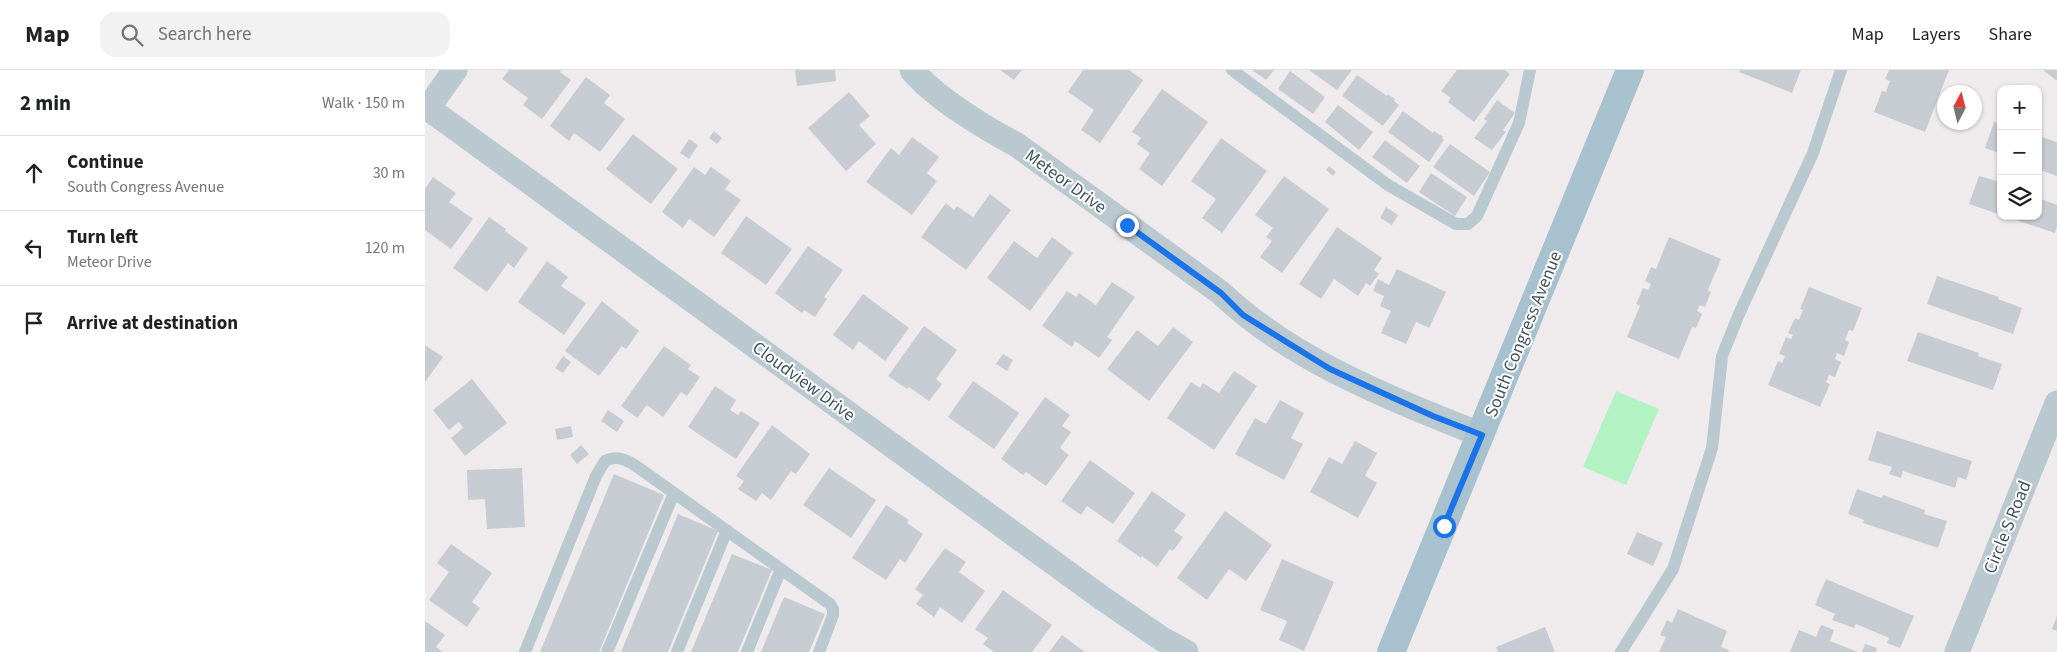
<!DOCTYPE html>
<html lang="en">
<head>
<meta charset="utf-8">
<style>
  body { margin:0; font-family:"Source Sans 3",sans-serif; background:#f2f2f2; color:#202124 }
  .controls { position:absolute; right:15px; top:15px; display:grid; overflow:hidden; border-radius:10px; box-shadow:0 1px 4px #0004 }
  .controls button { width:45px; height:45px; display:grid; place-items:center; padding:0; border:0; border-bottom:1px solid #e0e0e0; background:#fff; color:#202124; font:25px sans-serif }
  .compass { position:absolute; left:1512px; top:15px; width:45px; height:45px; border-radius:50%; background:#fff; box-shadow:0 1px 4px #0004; rotate:7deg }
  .stop { position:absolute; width:15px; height:15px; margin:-11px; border:4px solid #1a73e8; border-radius:50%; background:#fff }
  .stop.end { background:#1a73e8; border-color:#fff; box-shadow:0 1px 5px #0008 }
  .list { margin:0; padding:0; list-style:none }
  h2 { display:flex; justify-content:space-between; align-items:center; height:65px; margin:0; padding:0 20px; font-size:21px }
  h2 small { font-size:16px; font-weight:400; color:#757577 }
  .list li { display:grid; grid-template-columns:32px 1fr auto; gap:15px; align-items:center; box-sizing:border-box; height:75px; padding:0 20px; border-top:1px solid #e0e0e0 }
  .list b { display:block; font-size:19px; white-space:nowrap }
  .list p { margin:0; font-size:16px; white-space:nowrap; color:#757577 }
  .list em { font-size:16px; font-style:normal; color:#757577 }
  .icon { flex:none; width:28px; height:28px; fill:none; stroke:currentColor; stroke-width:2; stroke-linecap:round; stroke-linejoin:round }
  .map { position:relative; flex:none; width:1632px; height:582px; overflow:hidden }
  header { display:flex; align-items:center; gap:30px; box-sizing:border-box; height:70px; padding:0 25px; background:#fff; border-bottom:1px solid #e0e0e0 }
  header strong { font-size:24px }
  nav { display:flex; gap:28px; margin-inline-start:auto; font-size:18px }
  .search { width:350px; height:45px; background:#f2f2f2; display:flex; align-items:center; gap:12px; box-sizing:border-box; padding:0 18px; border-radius:15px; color:#757577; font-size:19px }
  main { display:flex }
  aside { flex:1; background:#fff }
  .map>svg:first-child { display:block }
  .grass { fill:#b3f3c3 }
  .building { fill:#c7ccd2 }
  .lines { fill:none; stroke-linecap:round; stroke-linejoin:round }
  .lane { stroke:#bac9d0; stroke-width:12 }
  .street { stroke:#bac9d0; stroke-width:25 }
  .primary { stroke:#a8c1cf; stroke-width:28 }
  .route { stroke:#1a73e8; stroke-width:6 }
  .labels { text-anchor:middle; stroke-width:4; stroke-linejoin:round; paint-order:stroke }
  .street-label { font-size:18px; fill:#42535b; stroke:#fff }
</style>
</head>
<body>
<header>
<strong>Map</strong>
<div class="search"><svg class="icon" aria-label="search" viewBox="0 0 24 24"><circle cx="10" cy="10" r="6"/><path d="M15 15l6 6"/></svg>Search here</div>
<nav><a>Map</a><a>Layers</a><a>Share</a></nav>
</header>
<main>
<aside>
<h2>2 min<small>Walk · 150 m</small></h2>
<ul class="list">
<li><svg class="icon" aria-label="ahead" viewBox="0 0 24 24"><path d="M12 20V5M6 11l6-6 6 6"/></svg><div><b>Continue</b><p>South Congress Avenue</p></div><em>30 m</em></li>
<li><svg class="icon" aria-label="left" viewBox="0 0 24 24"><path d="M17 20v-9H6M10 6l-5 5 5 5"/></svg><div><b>Turn left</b><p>Meteor Drive</p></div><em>120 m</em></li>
<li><svg class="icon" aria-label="arrive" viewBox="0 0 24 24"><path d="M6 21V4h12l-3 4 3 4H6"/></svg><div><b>Arrive at destination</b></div></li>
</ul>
</aside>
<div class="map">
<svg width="1632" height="582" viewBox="0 0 1632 582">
  <rect width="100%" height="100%" fill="#efebec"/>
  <path class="grass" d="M1191,321L1234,339L1201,415L1158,397Z"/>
  <path class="building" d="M84,0H136L135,2L146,10L117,49L98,35L103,28L77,9Z
    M370,0H410L411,11L372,16Z
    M575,0H597L589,10Z
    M658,0H704L718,10L675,73L656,60L669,40L643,22Z
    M827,0H849L841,10Z
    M884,0H927L912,20Z
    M1032,0H1080L1085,4L1049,52L1023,32L1026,28L1016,21Z
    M1315,0H1376L1367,23L1314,2Z
    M1464,0H1524L1500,62L1449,42L1457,21L1461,22L1465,11L1460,9Z
    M1618,0H1632V11Z
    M865,1L900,27L888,44L853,19Z
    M932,5L962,26L963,24L967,27L970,29L969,31L974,35L958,56L917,26Z
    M161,7L185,25L179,33L200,49L175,82L149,63L144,71L125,56Z
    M737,19L783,52L737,116L714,99L725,83L712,74L716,68L707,62Z
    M424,22L445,46L434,55L451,74L421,101L383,58Z
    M1072,30L1090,43L1078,60L1081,62L1067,80L1049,68L1062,51L1059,49Z
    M913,35L948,62L934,80L900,52Z
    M978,41L1008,63L1009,61L1018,67L1017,68L1019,70L1004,92L963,62Z
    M1569,52L1576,54V84L1560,78Z
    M289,61L297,68L292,74L284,68Z
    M208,64L253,99L226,134L181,99Z
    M1613,66L1632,72V106L1613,99Z
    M487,67L514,87L502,103L512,111L487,145L441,112L466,78L474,85Z
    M796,68L842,101L797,163L777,148L791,129L766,111Z
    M264,69L273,75L264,89L255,83Z
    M960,70L995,96L982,113L947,87Z
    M1025,74L1065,102L1049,126L1008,97Z
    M904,96L911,102L908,106L901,100Z
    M269,97L280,105L286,97L306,111L300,119L316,130L289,167L264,149L258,158L237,142Z
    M1006,103L1042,127L1030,146L994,122Z
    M859,106L904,139L857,203L835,187L847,171L841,167L848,158L830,145Z
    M1554,106L1576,112V145L1544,134Z
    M8,107L31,123L24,132L48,149L26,179L0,160V119Z
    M565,124L586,140L541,200L496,167L521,133L529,140L532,136L548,147Z
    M1613,128L1632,135V156L1630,163L1579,146H1613Z
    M961,137L973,145L967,155L955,148Z
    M321,146L367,179L341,215L296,183Z
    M64,147L81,159L80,161L103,178L89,198L83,193L62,222L28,198Z
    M912,157L957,188L949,200L954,204L945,216L941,213L933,226L909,209L896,229L874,214Z
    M627,167L648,183L605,241L562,208L589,171L612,188Z
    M1244,167L1296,189L1283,220L1286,222L1280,237L1275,235L1272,241L1277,244L1271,258L1267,257L1254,289L1202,267L1215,236L1211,234L1218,218L1223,220L1226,214L1220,211L1226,197L1231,199Z
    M383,176L418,200L399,227L402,229L390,247L379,240L377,243L350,223Z
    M122,191L143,207L136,216L161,233L139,265L93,232Z
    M972,199L1021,222L1004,258L991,252L981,274L956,263L966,241L955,236L959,226L948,221L953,209L964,215Z
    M1512,206L1574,227L1573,229L1597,238L1588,264L1502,234Z
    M687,212L710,227L682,267L687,270L674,288L650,271L647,277L617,256L642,221L651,227L654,223L671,235Z
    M1384,217L1437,238L1428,261L1424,260L1420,270L1424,272L1419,286L1412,283L1410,289L1416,292L1410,307L1404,305L1401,312L1405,314L1395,337L1343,315L1353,291L1357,293L1360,286L1354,284L1361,267L1366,269L1368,265L1363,263L1370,248L1374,250L1378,240L1375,239Z
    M438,224L484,258L460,291L434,271L428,280L408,265Z
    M177,231L214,261L201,279L197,276L174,306L140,281Z
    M499,256L532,280L511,309L517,314L504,331L484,317L482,319L463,306Z
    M748,257L768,272L724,331L682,299L712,260L733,276Z
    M1493,262L1554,283L1553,286L1577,294L1568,320L1482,291Z
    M0,275L18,287L0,312Z
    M239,276L266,295L263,299L275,307L262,326L256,322L238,347L222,335L212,348L196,336Z
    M578,284L588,290L582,301L571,294Z
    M138,286L146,292L138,303L130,298Z
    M809,301L832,316L789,380L742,348L766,312L775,318L778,313L794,323Z
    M47,309L82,353L40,386L26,368L38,358L34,352L24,360L8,340Z
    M548,311L594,343L569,379L523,347Z
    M290,316L311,330L305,340L313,345L316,341L335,353L311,389L263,357Z
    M620,327L645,345L637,356L646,362L635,378L644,385L621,416L601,402L598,405L576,389Z
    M855,330L879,343L866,368L878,374L859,410L810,384L830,348L841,354Z
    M183,340L199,351L192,362L176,351Z
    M347,355L385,384L371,404L366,401L346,430L337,423L331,431L313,419L319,411L311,406Z
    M146,356L148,367L132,370L130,359Z
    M1452,361L1547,391L1541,410L1533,407L1530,418L1478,401L1476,408L1464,404L1467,397L1443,390Z
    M930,371L952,383L940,406L952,413L933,448L885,422L904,387L917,394Z
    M156,375L164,384L152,394L145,385Z
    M665,390L710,423L688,454L662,436L656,445L636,431Z
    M97,398L100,457L62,459L60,429L43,430L42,400Z
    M404,398L451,430L426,468L378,435Z
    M189,404L239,425L174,582H115Z
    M1432,419L1457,428L1458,425L1500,440L1499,444L1522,451L1513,478L1438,453L1439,450L1423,444Z
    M727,421L761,445L749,461L758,467L748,481L745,479L732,497L717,486L716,488L692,471Z
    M461,435L484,450L482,453L498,464L480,493L475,489L461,510L427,488Z
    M800,441L847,475L821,511L804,499L782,530L752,508Z
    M253,444L293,461L243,582H196Z
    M1212,462L1238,473L1228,496L1202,484Z
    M26,474L67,503L47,532L55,538L42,557L4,530L24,502L12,493Z
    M520,478L541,492L534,502L560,521L537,553L515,537L509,547L491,534L498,525L490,519Z
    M307,484L347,500L313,582H266Z
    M857,489L909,512L879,581L854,570L862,551L835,540Z
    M1401,509L1489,546L1475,578L1462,573L1464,568L1431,554L1429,558L1407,550L1410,544L1390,535Z
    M578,520L627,555L607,582H569L558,574L563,568L550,559Z
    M359,527L400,544L384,582H336Z
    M1253,539L1302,561L1296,577L1304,580L1303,582H1234L1241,567L1235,565L1242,550L1247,553Z
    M1632,546V561L1627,559Z
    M0,551L20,565L11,577L18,582H0Z
    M1396,555L1409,560L1405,571L1433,582H1365L1374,560L1391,567Z
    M1120,557L1130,582H1073L1071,577Z
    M637,565L650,575L660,582H624Z
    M1440,574L1452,578L1451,582H1437Z"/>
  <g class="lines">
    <path class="lane" d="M807,0L963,115L1031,154H1043L1052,146L1094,53L1105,0
      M100,582L171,406L180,391C191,385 201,389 211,396L405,534L408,539V545L394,582
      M182,582L249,423
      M252,582L302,460
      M322,582L356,499
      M1196,582L1248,499L1287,378L1297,286L1314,244L1388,83L1416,0"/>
    <path class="street" d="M487,0C509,27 560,58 592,75L796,223C867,291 967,329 1057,365
      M0,36L677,528L737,569L761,582
      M3,38L30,0
      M1532,582L1632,333"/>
    <path class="primary" d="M966,582L1205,0"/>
  </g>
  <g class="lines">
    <path class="route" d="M702,155L796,223L818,245L905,299L1008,346L1057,365L1019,456"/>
  </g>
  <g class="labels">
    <g class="street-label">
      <text transform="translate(641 111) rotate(36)" y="6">Meteor Drive</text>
      <text transform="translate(1098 264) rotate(-68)" y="6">South Congress Avenue</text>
      <text transform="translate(379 311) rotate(36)" y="6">Cloudview Drive</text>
      <text transform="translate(1582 457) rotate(-68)" y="6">Circle S Road</text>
    </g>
  </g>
</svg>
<div class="controls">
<button>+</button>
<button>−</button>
<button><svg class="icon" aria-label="layers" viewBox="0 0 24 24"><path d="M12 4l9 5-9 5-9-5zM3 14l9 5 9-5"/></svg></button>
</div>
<svg class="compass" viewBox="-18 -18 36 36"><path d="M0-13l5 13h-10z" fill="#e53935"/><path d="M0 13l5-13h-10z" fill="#757577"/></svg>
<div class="stop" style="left:1019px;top:456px"></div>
<div class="stop end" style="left:702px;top:155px"></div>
</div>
</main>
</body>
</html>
